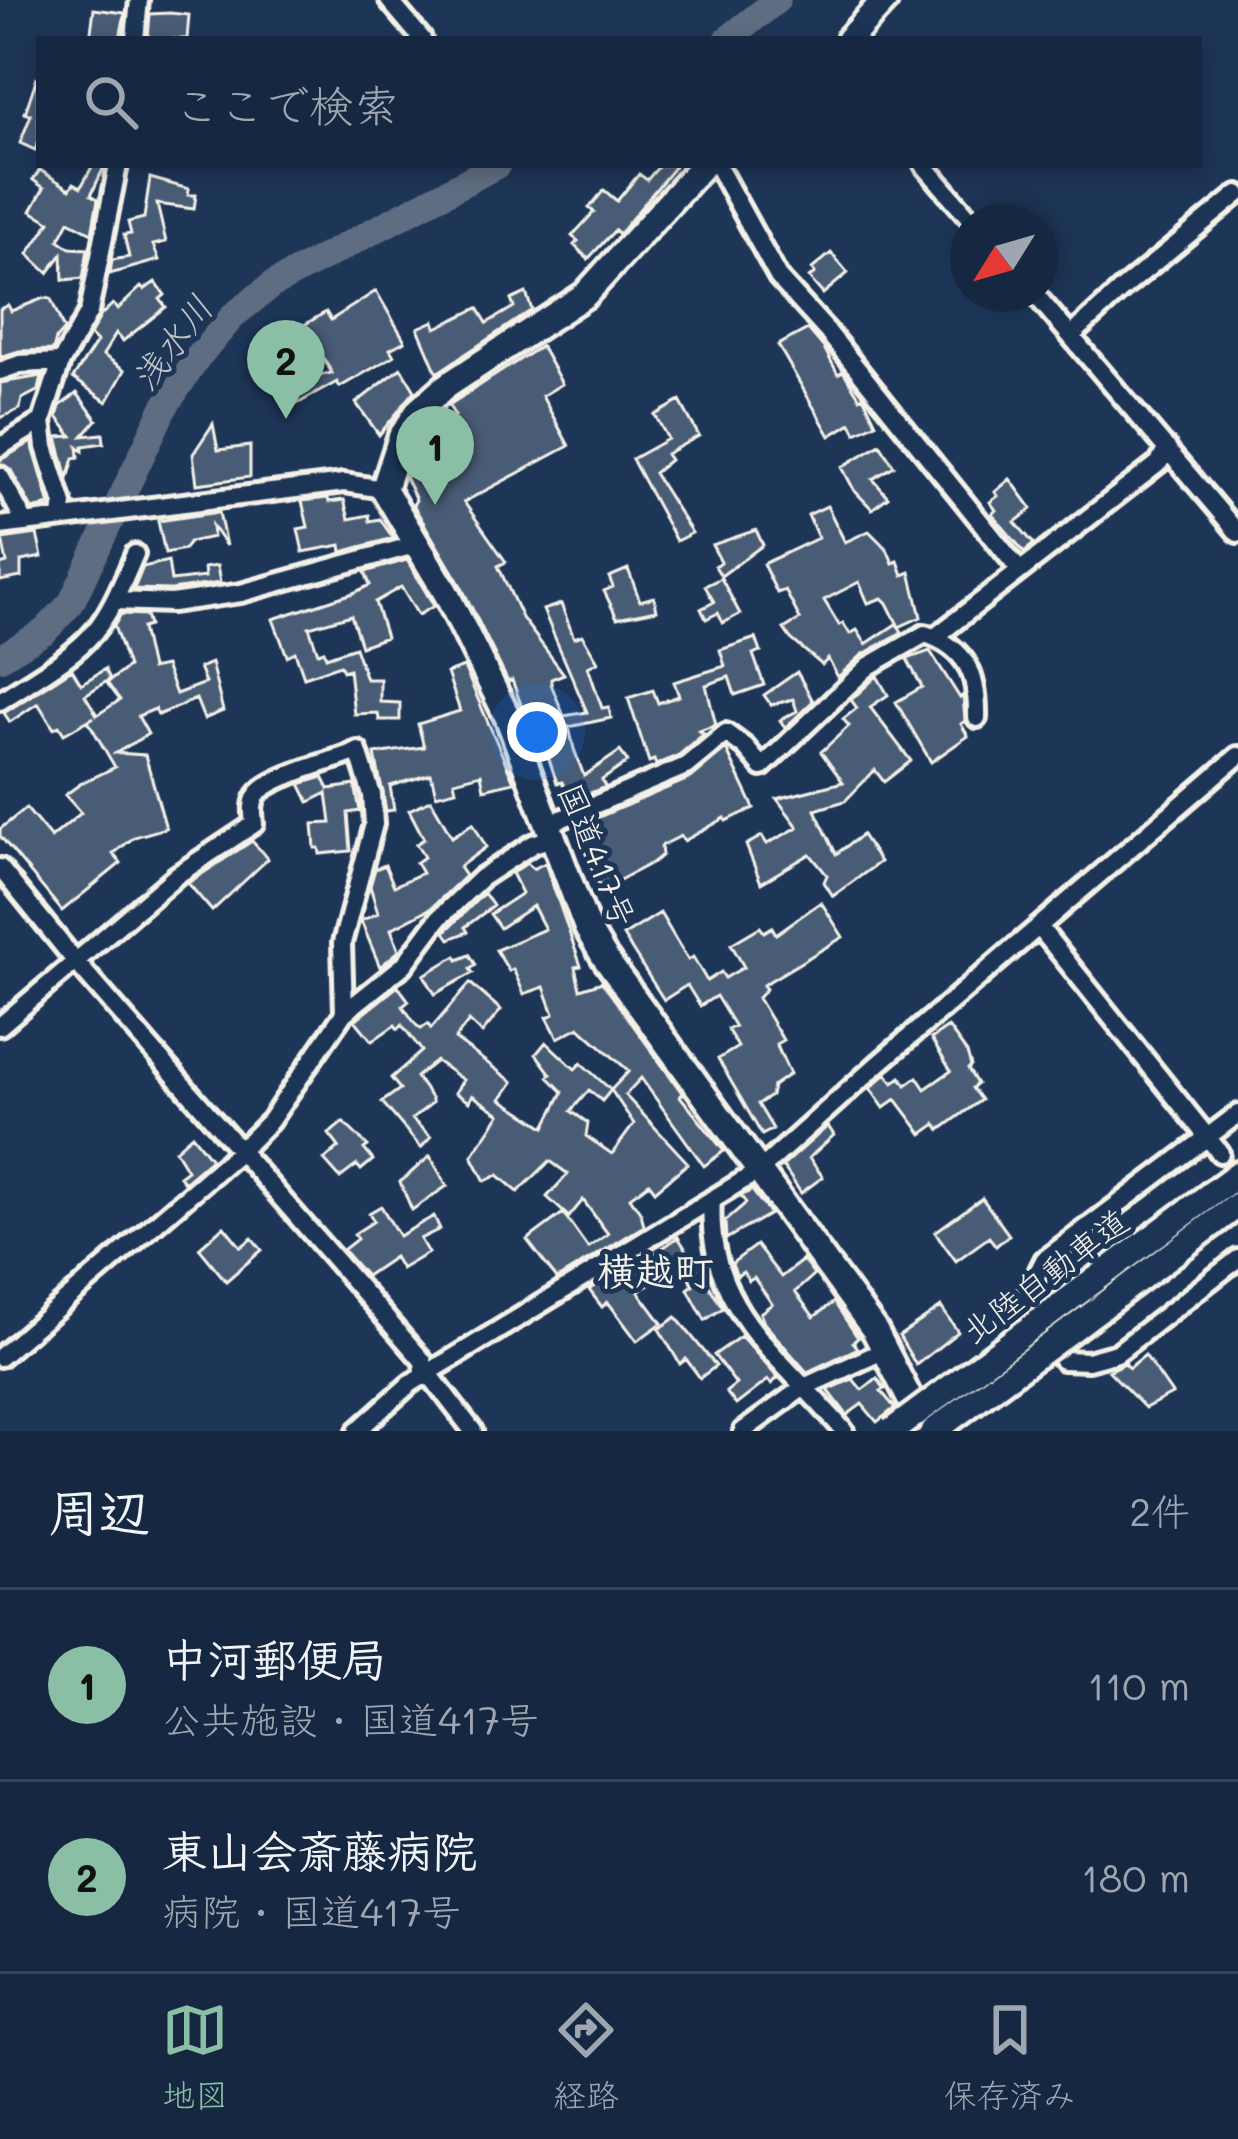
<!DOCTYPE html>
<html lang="ja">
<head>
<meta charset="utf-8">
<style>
  body { margin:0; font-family:Mali,"Klee One",sans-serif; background:#1f3048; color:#f1f3f6 }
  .compass { position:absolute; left:950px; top:204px; width:108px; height:108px; border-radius:50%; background:#162841; box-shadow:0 6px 18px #0003; rotate:233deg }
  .you { position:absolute; left:537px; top:732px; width:42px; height:42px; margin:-30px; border:9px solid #fff; border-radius:50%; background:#1a73e8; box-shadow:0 0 0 18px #1a73e833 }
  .badge { display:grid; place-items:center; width:78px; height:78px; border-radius:50%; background:#8abfa5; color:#111; font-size:39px; font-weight:700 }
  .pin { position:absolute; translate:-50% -99px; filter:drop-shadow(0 3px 6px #0008) }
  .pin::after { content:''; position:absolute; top:63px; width:42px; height:36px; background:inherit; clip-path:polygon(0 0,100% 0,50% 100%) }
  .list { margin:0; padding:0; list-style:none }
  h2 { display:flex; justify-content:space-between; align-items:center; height:156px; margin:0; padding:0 48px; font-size:51px }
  h2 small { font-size:39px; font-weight:400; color:#9ea6b1 }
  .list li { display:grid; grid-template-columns:78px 1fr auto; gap:36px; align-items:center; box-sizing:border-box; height:192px; padding:0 48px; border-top:3px solid #35445a }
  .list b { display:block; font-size:45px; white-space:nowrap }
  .list p { margin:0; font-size:39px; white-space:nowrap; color:#9ea6b1 }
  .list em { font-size:39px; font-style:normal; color:#9ea6b1 }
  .icon { flex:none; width:66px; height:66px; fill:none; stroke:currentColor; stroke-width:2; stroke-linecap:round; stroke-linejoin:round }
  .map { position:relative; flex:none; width:1238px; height:1431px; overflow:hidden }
  .search { position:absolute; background:#162841; box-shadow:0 6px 18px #0003; left:36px; right:36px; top:36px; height:132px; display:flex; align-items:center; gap:30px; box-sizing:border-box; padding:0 42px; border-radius:0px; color:#9ea6b1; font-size:45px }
  .sheet { height:540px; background:#162841 }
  nav { display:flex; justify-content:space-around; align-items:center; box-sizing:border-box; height:168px; border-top:3px solid #35445a; background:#162841; font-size:33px; color:#9ea6b1 }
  nav a { display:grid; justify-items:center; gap:6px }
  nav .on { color:#8abfa5 }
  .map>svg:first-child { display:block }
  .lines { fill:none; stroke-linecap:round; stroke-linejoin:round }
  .river { stroke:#5e6d82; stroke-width:27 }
  .building { fill:#485b74; stroke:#f4f1e8; stroke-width:3; fill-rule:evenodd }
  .minor-casing { stroke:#f4f1e8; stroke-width:26 }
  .highway-casing { stroke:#f4f1e8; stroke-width:33 }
  .minor { stroke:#1d3557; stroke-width:16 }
  .highway { stroke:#1d3557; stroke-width:24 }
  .highway-bridge-casing { stroke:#f4f1e8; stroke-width:33; stroke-linecap:butt }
  .highway-bridge { stroke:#1d3557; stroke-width:24 }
  .labels { text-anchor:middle; stroke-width:10; stroke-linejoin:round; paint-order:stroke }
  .street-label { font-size:33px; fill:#f4f1e8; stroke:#1d3557 }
  .water-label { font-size:36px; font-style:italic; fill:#c0c3c4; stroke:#1d3557 }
  .quarter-label { font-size:39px; font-weight:bold; fill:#f4f1e8; stroke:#1d3557 }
</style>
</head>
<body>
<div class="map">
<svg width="1238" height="1431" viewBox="0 0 1238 1431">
  <rect width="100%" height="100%" fill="#1d3557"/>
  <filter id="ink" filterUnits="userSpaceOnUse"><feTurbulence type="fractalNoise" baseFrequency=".00833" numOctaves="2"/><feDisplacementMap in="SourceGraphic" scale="24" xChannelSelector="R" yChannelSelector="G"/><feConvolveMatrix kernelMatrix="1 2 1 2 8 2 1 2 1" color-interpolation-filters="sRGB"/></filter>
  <g filter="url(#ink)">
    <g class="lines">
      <path class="river" d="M728,39L777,0
        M0,658L45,631L71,603L164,408L198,357L234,315L272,285L497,165"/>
    </g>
    <path class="building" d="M94,9L125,13L120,39H90Z
      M170,13L189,15L187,39H148L150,14Z
      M37,77L39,141L35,150L20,143L31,115L25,113Z
      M93,165H105L91,195L98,199L92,233L69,221L59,240L70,248L88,249L83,278L63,280L62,254L48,273L28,254L50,222L31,211L44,188L33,180L40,170L70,189L74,183L81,187Z
      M660,165H676L619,234L615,230L588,259L574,245L578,241L572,236L594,212L589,208L604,190L617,201L639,174L647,180Z
      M150,178L189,189L188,195H196L194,209L157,204L166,242L153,245L159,260L110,274L112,260L129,257L124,235L131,234L128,222L144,218Z
      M831,253L848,273L823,294L809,278L815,273L812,269Z
      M155,282L165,295L160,299L166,307L123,341L116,333L103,355L125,370L107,402L73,378L97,342L90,335L101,315L113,304L118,309L141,287L144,290Z
      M376,291L405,341L390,349L394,356L340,387L337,382L295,405L288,392L298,386L295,379L332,373L304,325L326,312L331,320Z
      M526,293L532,310L437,373L418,328L434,321L436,328L478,308L487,323L514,307L511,300Z
      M44,298L51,299L64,330L56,339L53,350L19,351L0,357V309L8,305L11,311Z
      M808,329L824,348L838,374L843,371L860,398L863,396L876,423L856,433L851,423L830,436L778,345Z
      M541,346L562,384L542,396L569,446L464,502L506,562L498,566L522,618L564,674L551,679V684L564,716L587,712L543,610L561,604L574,638L582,635L598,662L588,667L602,708L609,707L611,718L569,727L574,749L584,776L620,751L628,762L602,780L605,787L581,797L578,789L567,793L562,782L557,783L541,735L533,737L512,680L508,682L461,586L413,505L416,500L405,477L443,456L431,432L455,416L449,406L452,403Z
      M401,368L415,391L379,435L356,403Z
      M42,376L39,390L22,399L20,409L0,418V383Z
      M77,393L97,420L83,436L103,434L104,443L83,446V451L78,447L79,457L74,458L68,479L57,437L72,436L57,417L60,406Z
      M680,401L699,436L666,454L670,460L654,473L692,533L676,541L632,459L668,439L655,415Z
      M213,424L218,450L250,446V477L197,484L193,454Z
      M32,442L50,505L32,509L11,470L0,463V460Z
      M880,444L894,466L873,479L888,497L872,509L854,490L842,467Z
      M1010,479L1032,509L1015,522L1034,544L1024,552L992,514L996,510L990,502L998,496L995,492Z
      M328,498L329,502L344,500L349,519L369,515L370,521L380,519L393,538L342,552L341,545L303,552L298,529L308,527L302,501Z
      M827,506L845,542L869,531L887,549L893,563L898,561L903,575L910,572L921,617L899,627L902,632L862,655L838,677L828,659L822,665L791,639L784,629L800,619L785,590L777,593L763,564L818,538L808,515ZM859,582L868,603L882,598L887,603L899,627L896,624L866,644L857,630L850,634L843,623L839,625L824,600Z
      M219,512L226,546L212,526L213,537L189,542L185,549L165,553L158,521Z
      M756,530L763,545L721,576L715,566L721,562L712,545Z
      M37,534L42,557L21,561V577L0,581V565L7,563L2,539Z
      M407,560L434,606L418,615L401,587L375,602L386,637L361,646L351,615L309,627L318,653L324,651L326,657L355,647L366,679H380V702L400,703V720H379L378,713L354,714L349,669L343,671L340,665L304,677L295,652L287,656L273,619L353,593L370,585L365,572Z
      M168,561L171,581L205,577L204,568L217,566L220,583L171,590L134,589L143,567Z
      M628,569L640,601L654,597L657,610L617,618L604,591L613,587L609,577Z
      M721,578L740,614L723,623L718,613L706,619L701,609L714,602L705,586Z
      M121,614L146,615L149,626L142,628L151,669L165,666L176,694L205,683L199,668L211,663L223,711L204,719L196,699L158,715L155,709L138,716L148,734L116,753L145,755L166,828L134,837L113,854L121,863L62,911L0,836V829L26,808L51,838L81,813L65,795L80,784L115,767L88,721L94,717L64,734L59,726L54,729L38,703L10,722L4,713L72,669L81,684L105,669L110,679L85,695L97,715L120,700L107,683L128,667L114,626Z
      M756,638L761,652L753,654L764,685L735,695L729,677L706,685L716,725L699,731L704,734L679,755L656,765L654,760L649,762L628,698L653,690L658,703L679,696L674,682L725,666L720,650Z
      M930,651L960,698L963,695L965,721L961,724L968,736L931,762L896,702L922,687L907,659Z
      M464,667L514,782L484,789L481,774L454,781L456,790L436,795L431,774L390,786L394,810L386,811L375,754L424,747L418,724L460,711L447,673Z
      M797,672L813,701L785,728L780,720L797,711L793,699L771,705L764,695Z
      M877,676L888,695L870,707L911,761L884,782L875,770L845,801L815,810L836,854L862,835L880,862L833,896L824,882L827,875L810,854L761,883L746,845L762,836L767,844L798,827L777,799L843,782L821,752L849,726L843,719L857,708L851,700Z
      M726,749L754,808L726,821L725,818L684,841L681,836L661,846L662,855L655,861L601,890L575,827L691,778Z
      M323,777L329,789L355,785L360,811L348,813L351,851L320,854L319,848H315L313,824L331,823L327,793L309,802L300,784Z
      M431,800L452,837L473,823L486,847L459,867L465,876L431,908L391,929L399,951L380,967L361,921L378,913L370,886L375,869L385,865L394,886L422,873L416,863L424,857L416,844L424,839L409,810Z
      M252,841L268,859L212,911L188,883Z
      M527,863L533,869L545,863L581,966L575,967L580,989L602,982L683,1094L680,1096L724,1151L704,1166L641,1078L625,1095L688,1163L655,1191L649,1183L630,1197L641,1213L644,1226L557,1279L527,1240L563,1213L588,1248L608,1234L583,1200L569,1217L547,1197L568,1174L550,1161L518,1192L498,1175L485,1181L472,1156L500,1114L472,1095L469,1102L455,1093L463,1080L436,1061L416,1077L432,1099V1103L412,1119L431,1137L421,1148L382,1102L400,1089L391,1078L422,1051L402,1025L398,1029L395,1025L372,1041L355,1020L398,986L409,1001L403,1006L416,1025L421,1029L428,1024L431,1029L470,983L501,1010L482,1033L469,1021L455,1039L513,1082L501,1099L545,1127L563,1092L548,1077L551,1074L536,1054L546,1042L575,1069L581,1063L611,1090L629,1071L579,1027L558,1038L547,1017L554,1014L544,987L524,994L513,969L509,971L496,950L545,929L533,906L500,928L490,914L522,893L512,873ZM589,1090L602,1101L611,1090L634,1124L612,1154L586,1136L588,1123L571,1111Z
      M484,893L493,906L465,927L468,932L450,939L445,932Z
      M821,902L843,937L763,985L766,989L758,998L783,1040L776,1044L790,1074L773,1086L771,1096L758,1104L773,1129L762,1135L718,1059L738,1047L727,1029L735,1027L716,996L700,1006L687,985L664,1000L623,936L660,913L688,960L693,957L707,981L721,972L725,978L744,967L731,944L760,927L764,932L772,927L776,934Z
      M470,955L476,965L470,969L473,973L435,994L424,975L456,956L458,960Z
      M948,1027L967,1053L971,1066L968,1069L977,1084L972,1088L981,1100L940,1130L936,1124L922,1134L896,1099L884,1108L870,1088L886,1074L893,1083L901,1077L906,1085L917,1077L925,1089L951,1071L931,1039Z
      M343,1122L368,1146L364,1149L373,1160L361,1170L357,1165L340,1178L324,1160L339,1147L329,1134Z
      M828,1126L834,1135L809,1158L823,1177L801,1193L783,1166Z
      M192,1135L211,1159L184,1182L179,1176L187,1170L175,1150Z
      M430,1156L447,1186L412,1210L400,1182Z
      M752,1190L770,1214L726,1239L725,1221L746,1203L741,1196Z
      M982,1198L1009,1235L996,1246L989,1237L956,1261L935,1232Z
      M381,1206L399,1236L434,1216L440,1229L420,1239L428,1253L401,1269L394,1257L366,1276L343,1250L357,1239L354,1234L374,1221L369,1213Z
      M224,1226L241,1247L252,1238L262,1250L226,1281L199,1248Z
      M678,1237L723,1308L705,1320L688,1289L693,1285L681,1263L638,1291L662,1323L637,1341L608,1302L602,1307L589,1290L641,1258L643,1262Z
      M756,1245L781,1277L803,1260L814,1275L795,1292L814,1317L834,1302L858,1338L853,1342L858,1348L807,1372L764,1323L760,1313L772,1304L754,1278L749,1281L743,1272L737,1276L733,1267L732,1263Z
      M941,1307L958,1332L916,1365L899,1336Z
      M676,1317L716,1366L700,1378L686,1359L680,1364L659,1329Z
      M741,1336L778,1378L771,1384L768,1380L736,1405L726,1392L736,1384L714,1355Z
      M1145,1355L1172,1394L1145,1408L1109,1371L1125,1363L1129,1368Z
      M877,1378L885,1389L881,1391L895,1408L877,1422L862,1404L847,1415L828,1390L853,1379L862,1390Z"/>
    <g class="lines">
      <defs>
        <path id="minor" d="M389,0L422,39
          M135,39L139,0
          M717,165L778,277L827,331L1020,571
          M924,165L973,222
          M1035,294L1238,533
          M1071,336L1121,290L1238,194
          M0,371L20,364L61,362
          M0,447L42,421
          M0,476L25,522
          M61,515L63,504L45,447L42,421L61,362L89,312L118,165
          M0,526L344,483L384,489
          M115,601L172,603L241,593L418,544
          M935,637L1159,463L1167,448
          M0,701C31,680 70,660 94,632C113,609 123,581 135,554
          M547,825L686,766L726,733L745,747L762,767L869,666L925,634C967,648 978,675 977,718
          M0,868L76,962L423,1361L424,1376L433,1379L473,1431
          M1040,928L1220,1153
          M0,1026L177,875L254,824C253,814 251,804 257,795C269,776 335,761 358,751L372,795L374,824L342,943L344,1013
          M1238,1114L1044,1260L1021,1306L1063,1360L1088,1361L1117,1353L1238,1259
          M712,1199C704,1308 781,1356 844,1431
          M0,1357L240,1151L270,1121L344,1013L404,965L439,918L481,878L533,844L552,838
          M357,1431L410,1384L760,1170L878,1064L1238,756
          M743,1431L804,1387L885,1350"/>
        <path id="highway" d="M849,39L885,0
          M703,165L585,295L445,387L419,410L401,437L384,489L446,593L508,718L587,928L605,958L875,1331L926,1431
          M1060,1306L1238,1174
          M1075,1327L1238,1205"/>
      </defs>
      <use href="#minor" class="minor-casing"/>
      <use href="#highway" class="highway-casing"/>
      <use href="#minor" class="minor"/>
      <use href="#highway" class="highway"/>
      <defs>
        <path id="highway-bridge" d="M892,1431L1060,1306
          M934,1431L1075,1327"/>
      </defs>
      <use href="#highway-bridge" class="highway-bridge-casing"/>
      <use href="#highway-bridge" class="highway-bridge"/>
    </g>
  </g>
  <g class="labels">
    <g class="street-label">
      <text transform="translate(597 855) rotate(68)" y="12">国道417号</text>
      <text transform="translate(1045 1276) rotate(-37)" y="12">北陸自動車道</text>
    </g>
    <g class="water-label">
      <text transform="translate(172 343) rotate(-53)" y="13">浅水川</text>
    </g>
    <g class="quarter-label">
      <text x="655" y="1285">横越町</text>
    </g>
  </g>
</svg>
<svg class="compass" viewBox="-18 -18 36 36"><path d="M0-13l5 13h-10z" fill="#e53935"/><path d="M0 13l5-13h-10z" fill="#9ea6b1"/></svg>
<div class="you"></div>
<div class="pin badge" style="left:435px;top:505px">1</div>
<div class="pin badge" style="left:286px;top:419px">2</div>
<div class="search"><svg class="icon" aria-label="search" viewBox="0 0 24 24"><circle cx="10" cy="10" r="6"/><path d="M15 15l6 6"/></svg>ここで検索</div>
</div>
<section class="sheet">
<h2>周辺<small>2件</small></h2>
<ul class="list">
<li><span class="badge">1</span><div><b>中河郵便局</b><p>公共施設 · 国道417号</p></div><em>110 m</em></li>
<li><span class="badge">2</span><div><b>東山会斎藤病院</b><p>病院 · 国道417号</p></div><em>180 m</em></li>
</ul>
</section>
<nav>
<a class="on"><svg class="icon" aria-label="map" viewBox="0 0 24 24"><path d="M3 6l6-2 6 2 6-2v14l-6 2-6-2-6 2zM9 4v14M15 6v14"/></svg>地図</a>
<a><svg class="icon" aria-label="directions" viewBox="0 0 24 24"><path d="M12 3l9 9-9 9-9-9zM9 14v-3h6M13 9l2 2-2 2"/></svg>経路</a>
<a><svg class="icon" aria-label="saved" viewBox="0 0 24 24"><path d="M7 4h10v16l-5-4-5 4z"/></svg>保存済み</a>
</nav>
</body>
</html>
